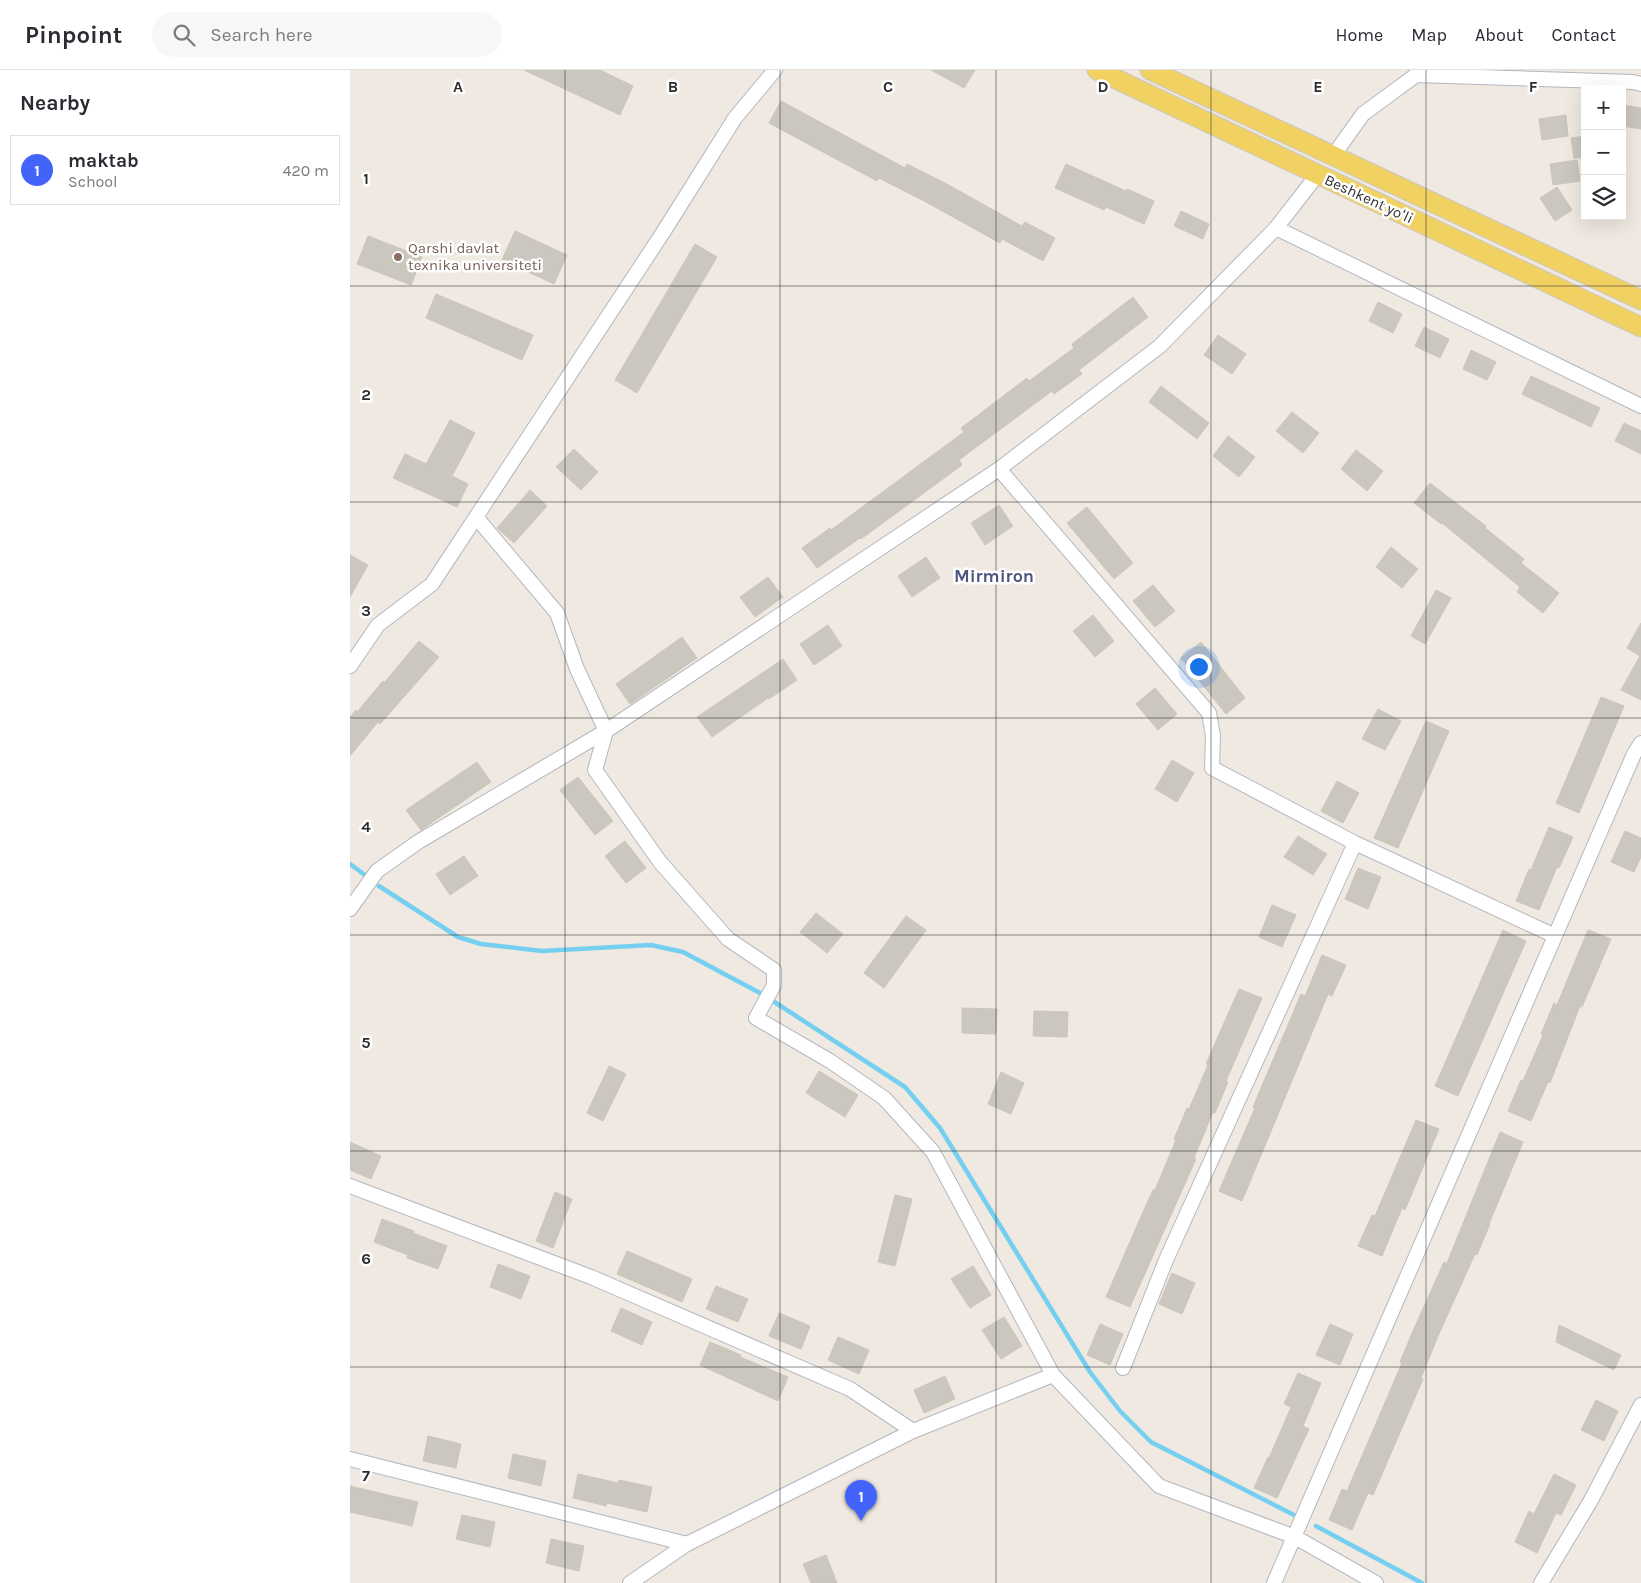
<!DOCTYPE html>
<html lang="en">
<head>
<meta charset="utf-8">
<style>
  body { margin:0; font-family:Karla,sans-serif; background:#f7f7f7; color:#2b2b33 }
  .controls { position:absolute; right:15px; top:15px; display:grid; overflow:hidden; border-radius:0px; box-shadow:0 5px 20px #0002 }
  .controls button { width:45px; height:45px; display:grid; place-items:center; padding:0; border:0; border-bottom:1px solid #e1e1e2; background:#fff; color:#2b2b33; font:25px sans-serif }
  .you { position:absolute; left:848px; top:596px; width:18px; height:18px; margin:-12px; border:4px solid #fff; border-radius:50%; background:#1a73e8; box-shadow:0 0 0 8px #1a73e833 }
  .badge { display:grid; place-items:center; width:32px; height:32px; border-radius:50%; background:#4264fb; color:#fff; font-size:16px; font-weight:700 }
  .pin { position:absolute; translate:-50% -41px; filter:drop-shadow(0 1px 2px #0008) }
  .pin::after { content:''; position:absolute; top:26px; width:18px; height:15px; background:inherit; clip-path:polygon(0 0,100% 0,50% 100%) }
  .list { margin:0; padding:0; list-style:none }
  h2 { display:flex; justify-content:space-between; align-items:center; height:65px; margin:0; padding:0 20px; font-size:21px }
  h2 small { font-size:16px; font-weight:400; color:#7c7c81 }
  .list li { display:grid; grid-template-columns:32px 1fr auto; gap:15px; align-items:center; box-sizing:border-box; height:70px; margin:0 10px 10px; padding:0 10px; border:1px solid #e1e1e2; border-radius:0px }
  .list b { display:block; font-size:19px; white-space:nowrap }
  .list p { margin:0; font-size:16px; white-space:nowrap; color:#7c7c81 }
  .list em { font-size:16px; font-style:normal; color:#7c7c81 }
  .icon { flex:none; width:28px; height:28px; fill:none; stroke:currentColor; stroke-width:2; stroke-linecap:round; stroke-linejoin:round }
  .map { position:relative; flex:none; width:1291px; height:1513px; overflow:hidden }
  header { display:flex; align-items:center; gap:30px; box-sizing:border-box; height:70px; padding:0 25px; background:#fff; border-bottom:1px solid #e1e1e2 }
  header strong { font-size:24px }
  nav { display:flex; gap:28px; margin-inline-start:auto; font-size:18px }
  .search { width:350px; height:45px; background:#f7f7f7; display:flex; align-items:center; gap:12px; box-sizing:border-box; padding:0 18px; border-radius:28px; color:#7c7c81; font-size:19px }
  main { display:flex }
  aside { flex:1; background:#fff }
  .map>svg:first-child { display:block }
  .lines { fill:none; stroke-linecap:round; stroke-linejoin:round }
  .stream { stroke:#75cff0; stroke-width:4.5 }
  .building { fill:#cbc7bf; stroke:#cbc5ba }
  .minor-casing { stroke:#b4b7c1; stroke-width:16 }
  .major-casing { stroke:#c9c9c9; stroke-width:21 }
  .minor { stroke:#fff; stroke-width:14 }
  .major { stroke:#f2d163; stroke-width:19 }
  .grid { fill:none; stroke:#2e2e2e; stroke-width:1; stroke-opacity:0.55 }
  .education-dot { fill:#8d6e63; stroke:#fff; stroke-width:2 }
  .labels { text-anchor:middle; stroke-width:5; stroke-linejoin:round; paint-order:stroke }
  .street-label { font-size:15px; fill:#2e2e2e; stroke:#fff }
  .education-label { font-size:15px; fill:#785e54; stroke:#fff; text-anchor:start }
  .quarter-label { font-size:18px; font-weight:bold; fill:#4d5680; stroke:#fff }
  .grid-label { font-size:16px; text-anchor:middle; font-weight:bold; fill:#2e2e2e; stroke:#fff; stroke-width:5; stroke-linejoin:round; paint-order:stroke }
</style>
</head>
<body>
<header>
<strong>Pinpoint</strong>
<div class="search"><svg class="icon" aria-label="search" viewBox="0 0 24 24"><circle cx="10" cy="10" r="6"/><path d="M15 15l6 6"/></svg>Search here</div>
<nav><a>Home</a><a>Map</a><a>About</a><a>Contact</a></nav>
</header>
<main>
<aside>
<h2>Nearby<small></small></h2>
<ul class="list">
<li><span class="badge">1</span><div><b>maktab</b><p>School</p></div><em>420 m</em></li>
</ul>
</aside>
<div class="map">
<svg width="1291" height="1513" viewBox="0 0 1291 1513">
  <rect width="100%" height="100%" fill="#efe9e1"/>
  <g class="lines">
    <path class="stream" d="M0,794L15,805
      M29,816L108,867L131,874L192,881L301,875L333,882L410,923
      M423,931L555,1017L590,1058L740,1302L770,1341L801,1372L944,1445
      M966,1456L1072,1513"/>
  </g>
  <path class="building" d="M174,0H250L283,16L270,45Z
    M581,0H625L614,18Z
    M431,31L555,98L557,94L595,113L672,156L675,152L705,168L693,191L652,169L650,173L576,132L529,108L527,111L419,53Z
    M1272,35L1291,38V59L1272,56Z
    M1216,45L1218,66L1192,70L1189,49Z
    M1235,66V87L1224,88L1221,68Z
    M1227,90L1230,111L1203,115L1200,94Z
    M716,94L776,121L777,119L804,131L794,154L756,137L754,140L705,118Z
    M1207,117L1222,140L1205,151L1190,128Z
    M831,141L859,154L853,169L824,156Z
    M165,161L217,185L204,214L152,190Z
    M18,166L72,187L61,215L7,194Z
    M345,174L367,187L287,323L265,310Z
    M86,224L183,265L172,290L76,248Z
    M783,227L798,247L729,300L732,304L704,324L702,321L609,390L612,395L511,469L510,468L467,498L452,478L480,458L481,460L614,362L611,358L677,308L679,311L724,278L722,274Z
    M1028,232L1052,244L1043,263L1019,251Z
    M1074,257L1099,269L1090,288L1065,276Z
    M868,265L896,284L882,304L854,285Z
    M1121,280L1146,292L1137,310L1113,299Z
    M1181,306L1250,338L1241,357L1172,324Z
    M811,316L859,353L847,369L799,332Z
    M942,342L969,363L953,383L926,361Z
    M100,350L125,363L102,406L118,414L107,437L43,408L55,384L76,394Z
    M1274,353L1291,361V384L1265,371Z
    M878,366L905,387L889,407L863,386Z
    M224,379L248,402L231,420L206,397Z
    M1006,380L1033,401L1017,421L991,399Z
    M1080,413L1136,456L1135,458L1174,489L1171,493L1209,523L1193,543L1167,522L1170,517L1092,453L1091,454L1064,433Z
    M180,420L197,436L164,473L147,458Z
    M649,435L663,456L635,475L621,453Z
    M737,437L783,493L764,509L717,453Z
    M1041,477L1068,499L1052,518L1026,497Z
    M0,485L18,495L0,527Z
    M576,487L590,508L562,527L548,506Z
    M418,507L433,527L405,547L390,527Z
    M803,515L825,541L805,557L783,531Z
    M1086,520L1101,528L1075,574L1061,566Z
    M743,545L764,571L745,587L723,561Z
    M1291,553V630L1271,620L1290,586L1277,578Z
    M478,555L492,576L464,595L450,574Z
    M332,567L347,588L280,634L266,614Z
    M69,571L89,587L30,654L28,652L0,686V647L6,640L7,642L33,611L34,613Z
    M851,572L895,628L876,644L831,588Z
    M433,589L447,610L419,629L418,628L362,667L347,647Z
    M805,618L827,644L808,660L786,634Z
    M1251,627L1274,636L1229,743L1206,733Z
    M1028,639L1051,651L1035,680L1012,669Z
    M1076,651L1099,661L1048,778L1024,768Z
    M822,690L844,703L827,732L805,719Z
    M127,692L141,712L71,760L56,740Z
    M228,707L263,751L245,765L210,720Z
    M987,711L1009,723L993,753L971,741Z
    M1199,757L1223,767L1209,798L1207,797L1189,840L1166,831L1179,799L1181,800Z
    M1275,761L1291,768V787L1284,802L1261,792Z
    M948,766L977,784L963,805L934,787Z
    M275,771L296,798L276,813L255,786Z
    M114,786L128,806L100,825L86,804Z
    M1008,798L1031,807L1018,839L995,829Z
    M922,835L946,845L932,877L909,867Z
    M466,843L493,864L477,883L450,862Z
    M556,846L576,860L534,918L514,903Z
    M1153,860L1176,871L1108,1026L1085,1016Z
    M1238,860L1261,869L1232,937L1230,936L1200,1013L1198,1012L1181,1051L1158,1041L1171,1010L1173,1011L1193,965L1191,964L1204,933L1207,935Z
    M972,885L996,895L982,926L978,924L892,1131L869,1121L905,1038L903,1037L951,924L955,926Z
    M889,919L912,928L876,1011L878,1012L865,1043L863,1042L844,1088L846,1089L780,1237L756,1227L785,1160L803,1120H805L826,1070L824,1069L837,1038L839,1039L858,995L856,994Z
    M612,938L647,939L646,964L612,963Z
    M684,941L718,942L717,967L683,966Z
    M259,996L276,1004L253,1051L237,1043Z
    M469,1001L508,1025L495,1047L456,1023Z
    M651,1002L674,1013L661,1044L638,1034Z
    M1066,1050L1089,1059L1055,1140L1052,1138L1032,1186L1008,1176L1022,1145L1025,1146Z
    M1150,1062L1173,1072L1139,1154H1140L1127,1185L1125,1184L1088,1266L1071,1308L1073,1309L1023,1425L1018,1423L1002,1460L979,1450L992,1419L997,1421L1052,1293L1050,1292L1063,1261L1094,1192L1097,1193Z
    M0,1072L31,1086L21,1109L0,1100Z
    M205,1122L222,1129L203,1178L186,1171Z
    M545,1125L562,1129L545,1196L528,1192Z
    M32,1149L64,1161L63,1163L97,1176L88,1199L57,1188L58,1185L24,1172Z
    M277,1181L342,1209L332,1232L267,1204Z
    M148,1194L180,1206L171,1229L140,1217Z
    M623,1196L641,1225L620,1238L601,1209Z
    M822,1203L845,1213L832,1244L809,1234Z
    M366,1216L398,1229L388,1252L356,1239Z
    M271,1238L302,1252L292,1275L261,1261Z
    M429,1243L460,1256L451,1279L419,1266Z
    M654,1247L672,1276L651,1289L632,1260Z
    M750,1254L773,1264L760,1295L737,1285Z
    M980,1254L1003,1264L990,1295L966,1285Z
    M1209,1255L1271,1285L1264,1300L1206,1272Z
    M488,1267L519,1280L509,1304L478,1290Z
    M360,1272L391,1285L390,1287L438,1307L428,1331L350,1295Z
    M948,1303L971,1313L953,1356L959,1359L927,1428L904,1418L918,1387L919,1388L941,1337L934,1334Z
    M595,1306L605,1329L574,1343L564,1320Z
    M1246,1330L1268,1341L1254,1371L1231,1360Z
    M78,1366L111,1374L106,1398L73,1391Z
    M163,1384L196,1391L191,1416L158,1408Z
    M228,1404L268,1413L269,1410L302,1417L297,1442L257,1433L256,1436L223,1428Z
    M1204,1404L1226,1415L1211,1445L1206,1443L1187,1483L1165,1472L1179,1441L1184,1444Z
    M0,1416L68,1432L62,1456L0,1442Z
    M112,1445L145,1452L140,1477L106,1469Z
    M201,1469L234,1476L229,1501L196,1493Z
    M476,1485L487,1513H461L453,1494Z"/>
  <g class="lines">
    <defs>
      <path id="minor" d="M1066,5L1283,12L1291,14
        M983,86L1013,44L1066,5L1068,0
        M926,158L1291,336
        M649,399L859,643L863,666L862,698L1005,773L1205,866
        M126,447L207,543L227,599L256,661L245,700L310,792L378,869L424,900V915L406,948L480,991L534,1028L583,1082L703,1305L809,1416L945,1467L1026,1513
        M0,596L28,555L82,514L314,161L385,48L425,0
        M0,839L27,801L68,772L256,661L649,399L810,276L926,158L968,104
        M0,1116L241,1207L500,1319L563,1361
        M773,1298L816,1190L1005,773
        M0,1389L337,1474
        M280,1513L337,1474L563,1361L703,1305
        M924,1513L1284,684L1291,673
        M1191,1513L1240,1432L1291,1335"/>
      <path id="major" d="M747,0L1291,257
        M800,0L1291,230"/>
    </defs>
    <use href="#minor" class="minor-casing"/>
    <use href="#major" class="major-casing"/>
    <use href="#minor" class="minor"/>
    <use href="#major" class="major"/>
  </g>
  <path class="grid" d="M215,0V1513M430,0V1513M646,0V1513M861,0V1513M1076,0V1513M0,216H1291M0,432H1291M0,648H1291M0,865H1291M0,1081H1291M0,1297H1291"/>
  <circle class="education-dot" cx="48" cy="187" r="5"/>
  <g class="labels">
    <g class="street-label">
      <text transform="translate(1019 129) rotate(25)" y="5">Beshkent yoʻli</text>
    </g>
    <g class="education-label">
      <text x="58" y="183">Qarshi davlat<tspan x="58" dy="17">texnika universiteti</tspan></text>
    </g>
    <g class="quarter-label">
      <text x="644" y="512">Mirmiron</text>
    </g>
  </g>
  <g class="grid-label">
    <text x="108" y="22">A</text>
    <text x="323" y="22">B</text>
    <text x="538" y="22">C</text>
    <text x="753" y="22">D</text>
    <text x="968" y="22">E</text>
    <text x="1183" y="22">F</text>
    <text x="16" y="114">1</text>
    <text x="16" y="330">2</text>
    <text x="16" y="546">3</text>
    <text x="16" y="762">4</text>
    <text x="16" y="978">5</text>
    <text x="16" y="1194">6</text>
    <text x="16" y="1411">7</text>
  </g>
</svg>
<div class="controls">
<button>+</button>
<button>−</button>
<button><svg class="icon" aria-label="layers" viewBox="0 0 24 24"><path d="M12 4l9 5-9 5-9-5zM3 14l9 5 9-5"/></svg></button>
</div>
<div class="you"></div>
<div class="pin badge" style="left:511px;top:1451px">1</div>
</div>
</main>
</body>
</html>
